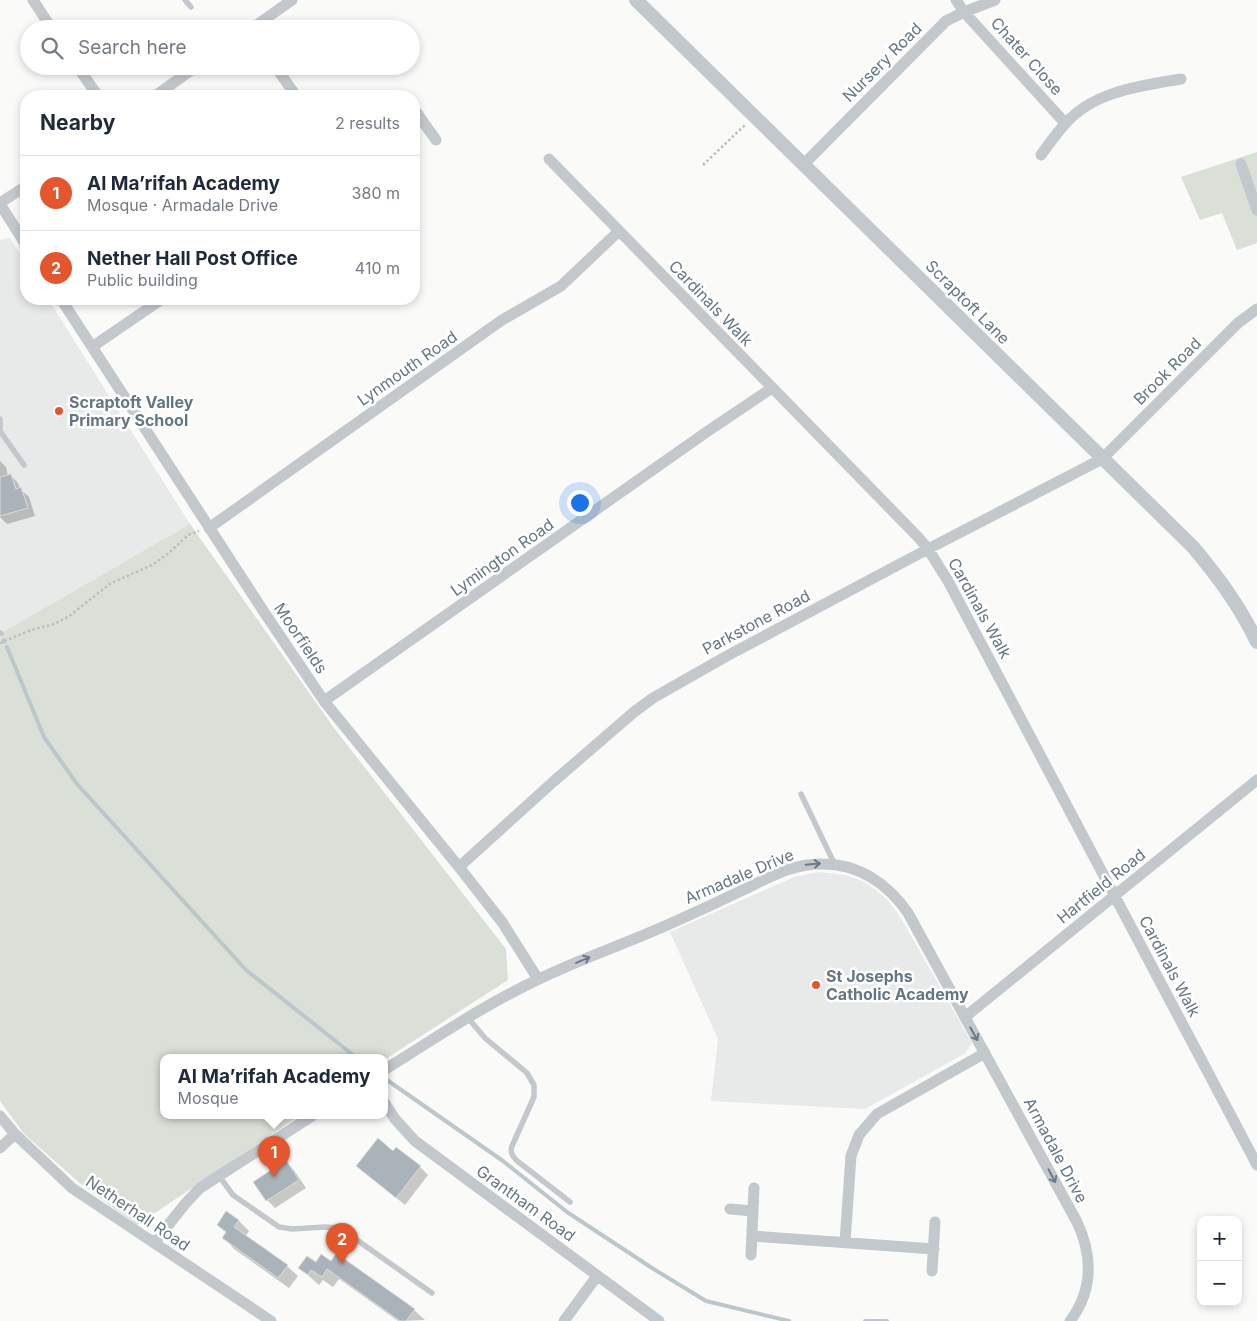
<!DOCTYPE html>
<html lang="en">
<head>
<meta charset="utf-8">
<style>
  body { margin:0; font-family:Inter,sans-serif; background:#f2f2f3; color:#1f2937 }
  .controls { position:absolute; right:15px; bottom:15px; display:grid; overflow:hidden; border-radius:10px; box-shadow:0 2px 8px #0003 }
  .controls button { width:45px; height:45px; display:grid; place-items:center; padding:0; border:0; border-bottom:1px solid #e0e1e3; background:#fff; color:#1f2937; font:25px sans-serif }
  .you { position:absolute; left:579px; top:502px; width:18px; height:18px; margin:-12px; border:4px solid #fff; border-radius:50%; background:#1a73e8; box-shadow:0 0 0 8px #1a73e833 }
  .badge { display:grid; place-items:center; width:32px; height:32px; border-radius:50%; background:#e4572e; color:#fff; font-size:16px; font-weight:700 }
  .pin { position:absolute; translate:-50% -41px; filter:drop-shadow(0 1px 2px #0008) }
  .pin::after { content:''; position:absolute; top:26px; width:18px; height:15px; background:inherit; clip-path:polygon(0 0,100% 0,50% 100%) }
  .popup { position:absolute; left:160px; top:1054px; width:228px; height:65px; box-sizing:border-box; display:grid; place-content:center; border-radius:10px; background:#fff; filter:drop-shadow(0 1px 4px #0005); font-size:16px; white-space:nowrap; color:#747a83 }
  .popup b { font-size:19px; color:#1f2937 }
  .popup::after { content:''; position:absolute; left:50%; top:100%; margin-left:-10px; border:10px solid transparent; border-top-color:#fff }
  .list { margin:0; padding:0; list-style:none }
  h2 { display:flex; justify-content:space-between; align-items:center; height:65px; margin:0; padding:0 20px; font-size:21px }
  h2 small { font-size:16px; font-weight:400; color:#747a83 }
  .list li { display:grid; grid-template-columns:32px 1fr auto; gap:15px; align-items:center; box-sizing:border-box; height:75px; padding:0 20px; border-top:1px solid #e0e1e3 }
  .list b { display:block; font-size:19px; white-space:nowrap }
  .list p { margin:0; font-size:16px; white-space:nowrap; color:#747a83 }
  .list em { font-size:16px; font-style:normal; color:#747a83 }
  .icon { flex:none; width:28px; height:28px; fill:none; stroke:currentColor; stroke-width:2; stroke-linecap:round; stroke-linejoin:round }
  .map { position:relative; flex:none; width:1257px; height:1321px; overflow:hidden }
  .search { position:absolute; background:#fff; box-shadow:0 2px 8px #0003; left:20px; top:20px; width:400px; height:55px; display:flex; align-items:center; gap:12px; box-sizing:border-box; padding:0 18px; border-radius:28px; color:#747a83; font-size:19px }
  .panel { position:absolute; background:#fff; box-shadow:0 2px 8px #0003; left:20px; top:90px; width:400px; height:215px; border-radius:20px }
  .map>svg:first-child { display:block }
  .built { fill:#e8e9e9 }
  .green { fill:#dadfd7 }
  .shadow { fill:#0003 }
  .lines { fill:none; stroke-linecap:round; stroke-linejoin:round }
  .stream { stroke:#bbc7cb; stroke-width:4 }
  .building { fill:#aab3b9; stroke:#dcdcda }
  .path { stroke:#bbbfc2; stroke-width:2.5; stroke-dasharray:2.5 2.5; stroke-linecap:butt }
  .service { stroke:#c3c8cc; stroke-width:5.5 }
  .minor { stroke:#c3c8cc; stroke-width:11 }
  .tertiary { stroke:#c3c8cc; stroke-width:14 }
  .oneway { stroke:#6a7a87 }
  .poi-dot { fill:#e4572e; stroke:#fff; stroke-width:2 }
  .labels { text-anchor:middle; stroke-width:5; stroke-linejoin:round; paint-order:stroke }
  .street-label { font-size:16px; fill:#657683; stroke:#fff }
  .poi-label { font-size:16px; font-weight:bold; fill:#657683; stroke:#fff; text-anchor:start }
</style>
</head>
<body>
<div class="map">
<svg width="1257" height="1321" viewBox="0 0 1257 1321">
  <rect width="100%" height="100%" fill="#fafaf8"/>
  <path class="built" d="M10,238L26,264V299H48L190,524L2,634L0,632V240Z
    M819,872L845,875L857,879L868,884L888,900L902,920L972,1043L966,1053L865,1109L711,1101L718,1039L670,932L794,877Z"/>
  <path class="green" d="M1257,152V243L1237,250L1222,213L1200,220L1181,177Z
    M190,524L334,728L506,949L508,980L384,1060V1058H164V1116H299L137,1225L82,1185L24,1134L0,1101V634Z"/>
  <path class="shadow" d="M0,461L6,467L8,476L10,475L18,483L20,489L29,497L35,516L7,524L0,517Z
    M393,1152L420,1167L428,1175L405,1205L358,1166Z
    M286,1162L294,1170L306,1188L275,1208L267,1200Z
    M227,1212L239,1221L249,1231L246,1236L287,1266L298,1276L289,1288L234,1249L224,1238L227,1233L218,1225Z
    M316,1263L414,1310L425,1320L398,1321L339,1279L333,1287L323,1280L319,1285L300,1268Z"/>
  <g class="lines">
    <path class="stream" d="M0,632L2,634
      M4,642V640
      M7,647L44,737L77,784L246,970L357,1058
      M387,1080L503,1161L567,1212L652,1268L706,1301L789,1321
      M865,1321H887"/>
  </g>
  <path class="building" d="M11,474L16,489L21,487L28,508L0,516V477Z
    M378,1138L393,1151L396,1147L421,1166L396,1198L356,1166Z
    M286,1160L299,1180L266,1201L253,1182Z
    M226,1211L239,1220L234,1227L288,1265L278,1278L222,1238L226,1232L217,1225Z
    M336,1253L415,1309L406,1321H400L327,1269L322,1277L311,1270L308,1275L298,1268L307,1256L316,1262L321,1254L331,1261Z"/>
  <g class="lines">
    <path class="path" d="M703,165L746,124
      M0,643L31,630L54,624L68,617L111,583L152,565L169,553L188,535L199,531"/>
    <path class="service" d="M185,0L191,7
      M0,419V428
      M0,431L24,465
      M801,794L835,865
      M468,1018L485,1038L527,1073L534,1085V1097L512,1146C510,1152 512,1155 516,1160L570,1202
      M219,1176L233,1195L279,1227L292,1229L325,1227L340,1228L432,1293"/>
    <path class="minor" d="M33,0L52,29
      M956,0L964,12L1065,123
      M251,29L292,0
      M77,66L98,96
      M275,66L296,96
      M155,96L197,66
      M414,109L436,140
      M1041,155C1048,145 1056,134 1065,124C1094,91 1140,86 1181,79
      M549,159L918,537L928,549L948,581L1257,1165
      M1241,164L1257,210
      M803,165L946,21L964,12L995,0
      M0,203L26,186
      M0,204L26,245
      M61,299L264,612L324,701L459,867L502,922L538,979
      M92,347L162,299
      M209,528L502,320L561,286L619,231
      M324,701L708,431L772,388
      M459,867L553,782L634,712L653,698L725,657L928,549L1102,459L1238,323L1257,309
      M965,1017L1257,780
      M384,1070C434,1039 484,1005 537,980C582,958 631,942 676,921C699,911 722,900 745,889C770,877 794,863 823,864C859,864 888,884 908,913L1077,1222C1093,1256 1093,1291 1070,1321
      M384,1102L395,1119L415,1141L659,1321
      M0,1116L15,1134L72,1188L271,1321
      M0,1148L15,1134
      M730,1209L753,1211
      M752,1236L934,1249
      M845,1242L851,1156L859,1135L877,1114L985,1053
      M154,1243L185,1204L200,1188L312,1116
      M751,1255L754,1188
      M932,1271L935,1222
      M564,1321L597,1276"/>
    <path class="tertiary" d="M636,0L1193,547C1219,578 1239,605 1257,642"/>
  </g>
  <defs><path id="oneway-shaft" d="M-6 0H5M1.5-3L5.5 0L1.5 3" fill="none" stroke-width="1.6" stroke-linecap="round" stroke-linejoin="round" transform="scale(1.25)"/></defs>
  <g class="oneway">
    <use href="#oneway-shaft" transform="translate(813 864) rotate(-5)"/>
    <use href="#oneway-shaft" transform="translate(583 960) rotate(-23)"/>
    <use href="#oneway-shaft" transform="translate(974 1034) rotate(61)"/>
    <use href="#oneway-shaft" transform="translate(1052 1176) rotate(62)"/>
  </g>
  <g class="poi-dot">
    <circle cx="59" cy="411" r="5"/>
    <circle cx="816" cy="985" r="5"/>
  </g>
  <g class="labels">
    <g class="street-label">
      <text transform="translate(1027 56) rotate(48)" y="6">Chater Close</text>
      <text transform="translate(882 62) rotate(-45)" y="6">Nursery Road</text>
      <text transform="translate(968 302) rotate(45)" y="6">Scraptoft Lane</text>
      <text transform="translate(711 303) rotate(46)" y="6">Cardinals Walk</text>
      <text transform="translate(407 368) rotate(-35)" y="6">Lynmouth Road</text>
      <text transform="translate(1167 371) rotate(-45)" y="6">Brook Road</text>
      <text transform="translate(502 557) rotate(-35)" y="6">Lymington Road</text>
      <text transform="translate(980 608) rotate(61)" y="6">Cardinals Walk</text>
      <text transform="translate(756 622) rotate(-28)" y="6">Parkstone Road</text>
      <text transform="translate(301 638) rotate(56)" y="6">Moorfields</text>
      <text transform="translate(739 876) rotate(-23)" y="6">Armadale Drive</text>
      <text transform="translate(1101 886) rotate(-39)" y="6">Hartfield Road</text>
      <text transform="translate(1170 966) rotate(62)" y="6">Cardinals Walk</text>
      <text transform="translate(1056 1150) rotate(62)" y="6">Armadale Drive</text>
      <text transform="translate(526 1203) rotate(36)" y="6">Grantham Road</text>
      <text transform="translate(138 1213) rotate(34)" y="6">Netherhall Road</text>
    </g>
    <g class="poi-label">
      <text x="69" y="408">Scraptoft Valley<tspan x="69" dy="18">Primary School</tspan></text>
      <text x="826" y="982">St Josephs<tspan x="826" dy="18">Catholic Academy</tspan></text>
    </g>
  </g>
</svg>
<div class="controls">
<button>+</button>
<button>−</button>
</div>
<div class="you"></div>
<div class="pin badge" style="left:274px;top:1177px">1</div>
<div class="popup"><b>Al Ma’rifah Academy</b>Mosque</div>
<div class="pin badge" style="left:342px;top:1264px">2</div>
<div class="search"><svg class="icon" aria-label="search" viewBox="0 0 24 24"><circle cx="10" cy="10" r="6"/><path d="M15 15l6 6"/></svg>Search here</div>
<section class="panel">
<h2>Nearby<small>2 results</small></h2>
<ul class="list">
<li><span class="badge">1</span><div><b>Al Ma’rifah Academy</b><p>Mosque · Armadale Drive</p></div><em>380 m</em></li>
<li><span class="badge">2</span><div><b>Nether Hall Post Office</b><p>Public building</p></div><em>410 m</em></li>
</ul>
</section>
</div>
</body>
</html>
